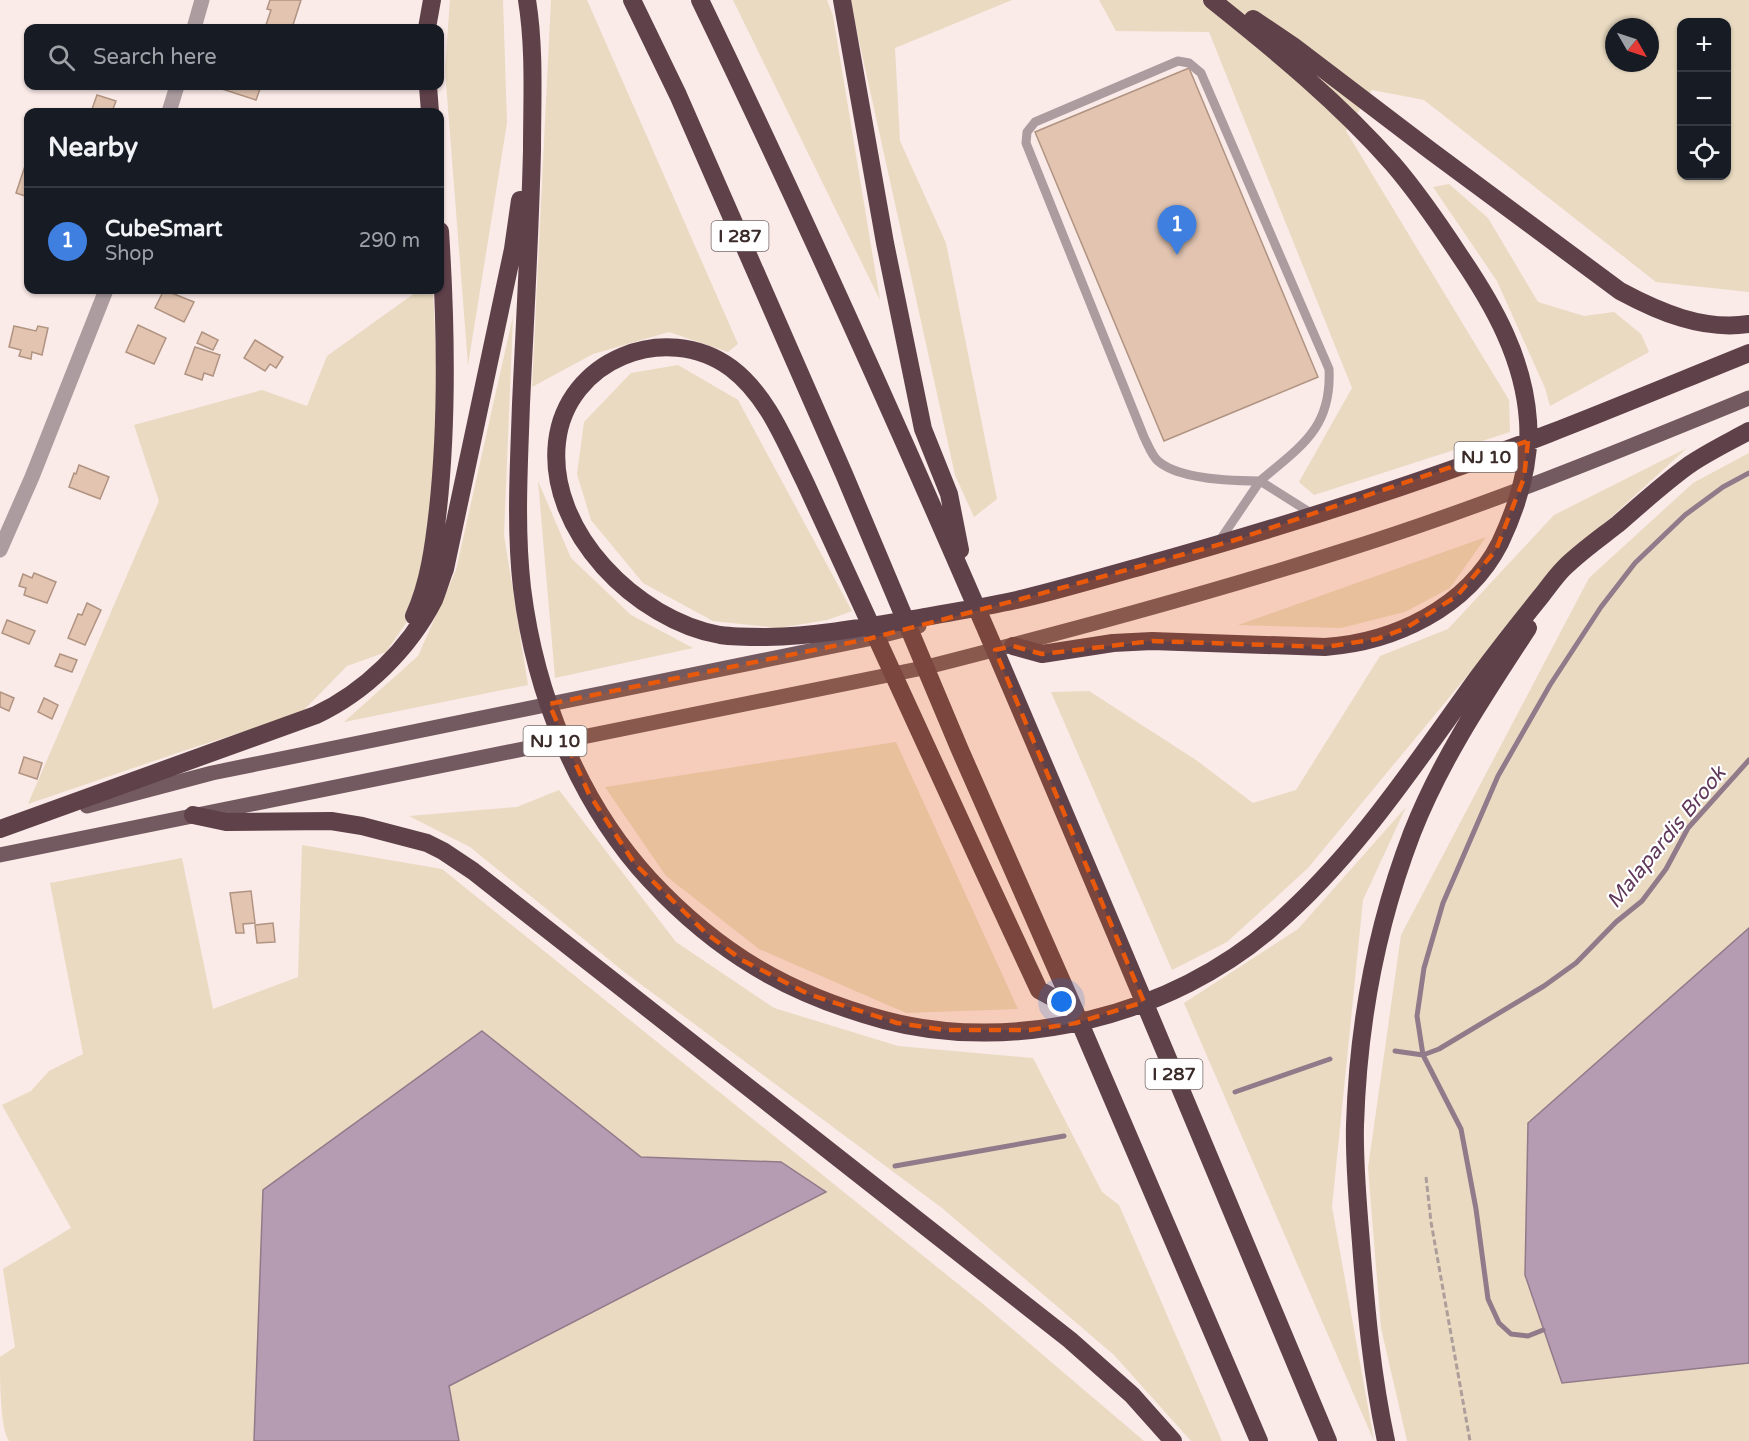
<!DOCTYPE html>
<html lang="en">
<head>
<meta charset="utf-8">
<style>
  body { margin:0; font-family:"Varela Round",sans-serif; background:#20242c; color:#f1f3f6 }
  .controls { position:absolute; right:18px; top:18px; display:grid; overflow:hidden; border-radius:12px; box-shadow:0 2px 4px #0004 }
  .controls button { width:54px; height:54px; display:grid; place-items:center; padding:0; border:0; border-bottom:2px solid #363941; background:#171b24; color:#f1f3f6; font:30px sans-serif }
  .compass { position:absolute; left:1605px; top:18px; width:54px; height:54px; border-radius:50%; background:#171b24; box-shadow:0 2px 4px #0004; rotate:129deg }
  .you { position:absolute; left:1062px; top:1002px; width:21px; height:21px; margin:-15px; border:4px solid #fff; border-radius:50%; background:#1a73e8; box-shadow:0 0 0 9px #1a73e833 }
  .badge { display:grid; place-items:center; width:39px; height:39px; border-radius:50%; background:#1a73e8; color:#fff; font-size:20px; font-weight:700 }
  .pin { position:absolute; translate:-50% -50px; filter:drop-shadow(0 2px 3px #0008) }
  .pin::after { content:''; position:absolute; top:32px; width:21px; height:18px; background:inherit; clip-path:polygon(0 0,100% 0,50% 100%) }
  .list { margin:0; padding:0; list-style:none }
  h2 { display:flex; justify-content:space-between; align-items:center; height:78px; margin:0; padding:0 24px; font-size:26px }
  h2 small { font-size:20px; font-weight:400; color:#9ea1a6 }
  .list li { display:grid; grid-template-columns:39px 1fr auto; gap:18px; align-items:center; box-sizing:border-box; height:108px; padding:0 24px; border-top:2px solid #363941 }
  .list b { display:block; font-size:22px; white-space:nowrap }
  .list p { margin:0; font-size:20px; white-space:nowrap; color:#9ea1a6 }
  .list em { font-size:20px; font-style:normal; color:#9ea1a6 }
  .icon { flex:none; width:33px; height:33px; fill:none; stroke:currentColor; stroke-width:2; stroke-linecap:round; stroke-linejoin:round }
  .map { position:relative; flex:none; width:1749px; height:1441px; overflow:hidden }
  .search { position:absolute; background:#171b24; box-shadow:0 2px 4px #0004; left:24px; top:24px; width:420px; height:66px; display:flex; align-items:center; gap:15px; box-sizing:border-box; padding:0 21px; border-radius:12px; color:#9ea1a6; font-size:22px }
  .panel { position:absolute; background:#171b24; box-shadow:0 2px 4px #0004; left:24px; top:108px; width:420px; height:186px; border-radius:12px }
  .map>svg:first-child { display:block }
  .green { fill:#e9dac1; fill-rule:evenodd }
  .water { fill:#b69cb2; stroke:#917a89; stroke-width:1.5 }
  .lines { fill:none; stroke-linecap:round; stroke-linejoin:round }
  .stream { stroke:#917a89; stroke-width:5 }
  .building { fill:#e2c4b1; stroke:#b09381; stroke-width:1.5 }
  .path { stroke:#ad9e9c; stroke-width:3; stroke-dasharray:6 3; stroke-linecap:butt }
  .lane { stroke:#ac9ca0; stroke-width:9 }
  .street { stroke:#ac9ca0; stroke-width:15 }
  .primary { stroke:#735960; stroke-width:15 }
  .highway { stroke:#5f414a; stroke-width:18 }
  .marked { fill:#e8590c; fill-opacity:0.2; stroke:#e8590c; stroke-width:4.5; stroke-dasharray:12 8; stroke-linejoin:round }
  .labels { text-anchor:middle; stroke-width:4.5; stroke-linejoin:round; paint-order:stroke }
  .shield { fill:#fff; stroke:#766b6a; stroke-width:1.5 }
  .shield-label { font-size:18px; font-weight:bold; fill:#3b2c2a }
  .water-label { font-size:21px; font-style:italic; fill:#60395a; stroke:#fff }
</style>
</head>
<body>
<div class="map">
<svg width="1749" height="1441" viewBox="0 0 1749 1441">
  <rect width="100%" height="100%" fill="#faeae8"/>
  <path class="green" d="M450,0H503L507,123L468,365L445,70Z
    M551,0H587L738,344L728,352L669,332L593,354L532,387Z
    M733,0H827L833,16L880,300Z
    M850,0H1012L895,48L900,141L946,243L997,499L974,517L955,475Z
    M1099,0H1749V292L1656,282L1424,100L1372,90L1346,131L1509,400L1510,432L1314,495L1299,482L1352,388L1209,32L1116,31ZM1682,22H1726V176H1682ZM1614,27H1650V63H1614Z
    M1449,184L1488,218L1538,302L1584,316L1614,312L1641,334L1649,352L1550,406L1545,388L1497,281L1433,187Z
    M419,290H433L439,422L426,574L411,616L386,652L347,666L300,714L192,748L28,804L159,501L134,425L262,390L307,406L327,356Z
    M513,316L504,535L528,685L344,722L418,656L456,570Z
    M678,365L738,400L852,611L827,620L779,628L713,621L643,583L591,520L577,474L584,422L631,373Z
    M1687,448L1551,572L1491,647L1308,868L1227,942L1172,970L1051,692L1089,691L1196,760L1253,803L1296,790L1380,656L1448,629L1554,515Z
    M1749,453V928L1528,1123L1525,1275L1562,1383L1749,1363V1441H1407L1381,1328L1368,1168L1401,935L1589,578L1693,483Z
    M538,481L571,558L631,615L693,648L555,678Z
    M1486,537L1450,588L1405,612L1341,628L1238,625Z
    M896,742L1018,1009L906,1013L759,949L666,876L605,787Z
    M559,790L676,942L774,1008L898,1046L1033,1058L1102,1192L1119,1205L1222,1441H1191L1114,1355L942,1208L623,971L470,847L409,816L517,807Z
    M1406,807L1363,900L1332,1207L1374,1441L1184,1003L1298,929Z
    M302,845L442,869L983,1304L1144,1441H459L448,1386L825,1192L781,1162L641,1157L482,1031L263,1190L254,1441H9C0,1428 0,1377 0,1357L15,1347L3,1269L71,1228L2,1105L31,1091L49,1071L83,1054L50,883L182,858L213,1009L298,977Z"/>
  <path class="water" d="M1749,928V1363L1562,1383L1525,1275L1528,1123Z
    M482,1031L641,1157L781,1162L826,1192L449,1386L459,1441H254L263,1190Z"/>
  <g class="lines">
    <path class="stream" d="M1395,1051L1423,1055L1439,1049L1544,986L1576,963L1616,922L1642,901L1666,869L1688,828L1749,760
      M1235,1092L1330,1059
      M895,1166L1064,1136
      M1543,1330L1528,1336L1511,1334L1499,1323L1488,1299L1476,1209L1461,1129L1423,1055L1417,1016L1424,968L1443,903L1498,776L1550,685L1601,607L1635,563L1685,515L1723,487L1749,473"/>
  </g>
  <path class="building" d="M270,0H301L292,28H265L271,10L267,9Z
    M1189,68L1318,377L1164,441L1035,132Z
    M220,86H261L256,100L219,88Z
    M97,95L116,101L113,109L116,110V112H91Z
    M28,157V197L16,193Z
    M164,290L194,302L184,322L155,308Z
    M138,325L166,338L154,364L126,352Z
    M14,326L36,331L38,326L48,328L42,355L32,352L31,359L19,356L21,350L9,347Z
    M202,332L218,340L213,350L197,343Z
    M255,340L283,357L276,368L270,364L265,371L244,358Z
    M195,347L220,355L213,376L204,373L202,380L185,374Z
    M79,465L109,477L100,499L69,487L74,473L76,474Z
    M34,573L56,582L47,603L24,595L26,588L19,586L23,574L32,578Z
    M87,603L101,610L85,645L68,638L78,614L82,615Z
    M7,620L35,631L29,644L2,633Z
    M60,654L77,660L72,672L55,666Z
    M0,692L14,698L9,711L0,707Z
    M44,698L58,705L52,719L38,712Z
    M24,757L42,763L37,779L19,773Z
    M251,891L255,923L243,924L244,933H236L230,893Z
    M273,923L275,942L257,943L255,925Z"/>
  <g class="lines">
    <path class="path" d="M1426,1177L1431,1222L1470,1441"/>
    <path class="lane" d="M1178,61L1189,63L1201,73L1329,369C1332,428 1301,446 1260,481C1233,481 1180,480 1158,461C1152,456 1148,445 1144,437L1026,143L1027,132L1035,122Z
      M1218,543L1260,481L1314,515"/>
    <path class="street" d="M194,28L202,0
      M169,112L177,86
      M0,550L32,477L106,290"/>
    <path class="primary" d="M87,806L212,773L868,639L919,626
      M0,855L923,668C1064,632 1204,595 1342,551C1480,508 1615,453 1749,398"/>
    <path class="highway" d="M527,0C535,49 532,100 532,150C530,234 525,319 521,404C519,465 515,527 522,588C535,693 578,802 650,880C718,953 788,994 884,1020C1015,1055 1173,1015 1274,926C1356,855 1415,764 1478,677C1499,649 1520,622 1542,595C1549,586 1556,576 1564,568C1580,552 1600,538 1618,524C1641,504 1664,483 1689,465C1708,452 1729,442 1749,431
      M632,0L678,95L844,474L960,750L1074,1009L1259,1441
      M700,0C928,472 1125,958 1328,1441
      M842,0L885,243L923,429L949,494L960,550
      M1253,19L1293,46L1431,151L1620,291C1659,312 1703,331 1749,324
      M427,28L432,0
      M428,86L430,112
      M414,616C429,584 434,545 438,509C448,417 446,324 440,231
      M1013,646L1042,654L1113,643L1152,641L1325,647C1394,642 1467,608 1500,543C1518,505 1531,464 1528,421C1524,359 1494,306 1460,256C1439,224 1418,193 1393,164C1339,103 1276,51 1212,0
      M193,815L226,822L331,821L362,826L427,843L443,851L473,871L1070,1340L1132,1395L1173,1441
      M0,829L316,715C365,692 409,649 434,600C438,590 441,579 445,569L513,249L520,200
      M1074,1009L1039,990C981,866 924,742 867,617C846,572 826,527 805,482C785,442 768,396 731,368C665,320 566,360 557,442C547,532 637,620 720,635C735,637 751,637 766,637C820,636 871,626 924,617C958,611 992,606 1025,598C1066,588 1106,576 1146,565C1282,527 1416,485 1548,434C1615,408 1682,380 1749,353
      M1386,1441C1372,1376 1366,1310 1361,1243C1358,1204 1354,1165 1355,1125C1358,1025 1376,927 1412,833C1441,759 1485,694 1528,628"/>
  </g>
  <path class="marked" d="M1528,441L1524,478L1496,550L1457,596L1406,628L1377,639L1325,647L1152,641L1042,654L1013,646L995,650L1144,1002L1076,1023L1030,1030H945L897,1023L808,994L742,960L707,934L635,864L589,794L549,704L868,639L1021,599L1232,541Z"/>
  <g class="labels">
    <g class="shield">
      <rect x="711.5" y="221" width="57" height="30" rx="4.5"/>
      <rect x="1454.5" y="442" width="63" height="30" rx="4.5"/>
      <rect x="523.5" y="726" width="63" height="30" rx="4.5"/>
      <rect x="1145.5" y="1059" width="57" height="30" rx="4.5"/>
    </g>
    <g class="shield-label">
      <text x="740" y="242">I 287</text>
      <text x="1486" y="463">NJ 10</text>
      <text x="555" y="747">NJ 10</text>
      <text x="1174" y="1080">I 287</text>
    </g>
    <g class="water-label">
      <text transform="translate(1666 837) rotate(-51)" y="7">Malapardis Brook</text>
    </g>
  </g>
</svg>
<div class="controls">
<button>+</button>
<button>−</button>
<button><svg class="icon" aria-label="locate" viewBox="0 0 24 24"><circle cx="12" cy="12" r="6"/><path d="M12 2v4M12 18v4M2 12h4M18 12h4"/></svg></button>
</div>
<svg class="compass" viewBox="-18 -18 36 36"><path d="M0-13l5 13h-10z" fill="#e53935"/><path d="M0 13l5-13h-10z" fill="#9ea1a6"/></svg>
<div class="you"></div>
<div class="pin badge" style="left:1177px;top:255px;background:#3f7fe0">1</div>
<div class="search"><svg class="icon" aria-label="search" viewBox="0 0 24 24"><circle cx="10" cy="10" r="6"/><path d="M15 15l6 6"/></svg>Search here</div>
<section class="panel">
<h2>Nearby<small></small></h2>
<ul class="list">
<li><span class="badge" style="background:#3f7fe0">1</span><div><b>CubeSmart</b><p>Shop</p></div><em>290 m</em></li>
</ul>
</section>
</div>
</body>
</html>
